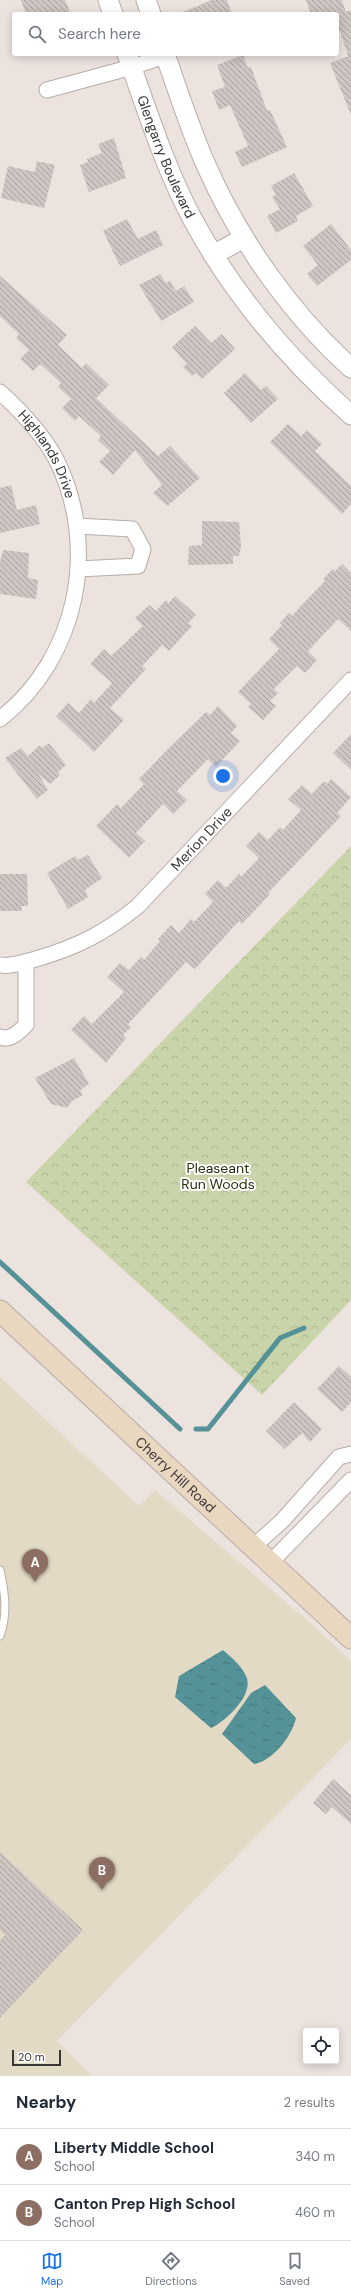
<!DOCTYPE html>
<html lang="en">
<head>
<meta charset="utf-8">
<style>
  body { margin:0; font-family:"DM Sans",sans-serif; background:#f6f6f7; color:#1f2937 }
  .controls { position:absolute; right:12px; bottom:12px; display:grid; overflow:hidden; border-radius:4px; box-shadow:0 2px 10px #0003 }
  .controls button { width:36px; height:36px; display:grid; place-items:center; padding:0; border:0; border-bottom:1px solid #e0e1e3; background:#fff; color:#1f2937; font:20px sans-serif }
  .scale { position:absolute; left:12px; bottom:10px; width:49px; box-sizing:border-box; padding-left:4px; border:2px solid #3a3635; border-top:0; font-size:11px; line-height:14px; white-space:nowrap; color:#3a3635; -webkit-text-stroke:3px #fff; paint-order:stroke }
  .you { position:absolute; left:223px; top:776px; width:14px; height:14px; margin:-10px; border:3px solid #fff; border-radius:50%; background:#1a73e8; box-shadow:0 0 0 6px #1a73e833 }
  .badge { display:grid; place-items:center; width:26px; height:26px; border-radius:50%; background:#1a73e8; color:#fff; font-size:13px; font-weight:700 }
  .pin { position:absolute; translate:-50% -33px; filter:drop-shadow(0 1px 2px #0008) }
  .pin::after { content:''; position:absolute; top:21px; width:14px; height:12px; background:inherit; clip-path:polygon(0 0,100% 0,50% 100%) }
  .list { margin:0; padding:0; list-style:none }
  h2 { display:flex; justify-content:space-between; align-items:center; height:52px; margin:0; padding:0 16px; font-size:17px }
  h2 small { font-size:13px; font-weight:400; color:#747a83 }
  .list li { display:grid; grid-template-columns:26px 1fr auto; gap:12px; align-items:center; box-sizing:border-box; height:56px; padding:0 16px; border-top:1px solid #e0e1e3 }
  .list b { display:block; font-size:15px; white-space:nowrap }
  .list p { margin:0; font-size:13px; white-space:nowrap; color:#747a83 }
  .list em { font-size:13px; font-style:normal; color:#747a83 }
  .icon { flex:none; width:22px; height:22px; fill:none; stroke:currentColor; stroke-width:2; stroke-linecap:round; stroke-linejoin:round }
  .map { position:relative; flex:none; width:351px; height:2076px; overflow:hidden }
  .search { position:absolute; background:#fff; box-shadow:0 2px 10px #0003; left:12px; right:12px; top:12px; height:44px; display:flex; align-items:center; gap:10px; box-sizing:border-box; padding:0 14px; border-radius:4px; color:#747a83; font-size:15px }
  .sheet { height:164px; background:#fff }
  nav { display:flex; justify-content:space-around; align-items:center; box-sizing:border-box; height:56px; border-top:1px solid #e0e1e3; background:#fff; font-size:11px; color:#747a83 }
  nav a { display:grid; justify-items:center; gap:2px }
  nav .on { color:#1a73e8 }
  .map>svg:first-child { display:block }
  .education { fill:#e3dac5 }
  .forest { fill:url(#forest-crowns) }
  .water { fill:url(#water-ripples) }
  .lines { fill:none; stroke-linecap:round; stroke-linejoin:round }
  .stream { stroke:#559297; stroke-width:5 }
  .building { fill:url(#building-back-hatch) }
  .service-casing { stroke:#b6ada9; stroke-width:9 }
  .minor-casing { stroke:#b6ada9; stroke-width:17 }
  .tertiary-casing { stroke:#b6ada9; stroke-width:21 }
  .secondary-casing { stroke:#b6ada9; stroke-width:23 }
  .service { stroke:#fff; stroke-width:7 }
  .minor { stroke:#fff; stroke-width:15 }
  .tertiary { stroke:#fff; stroke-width:19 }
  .secondary { stroke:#ead7c0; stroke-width:21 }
  .labels { text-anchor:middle; stroke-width:4; stroke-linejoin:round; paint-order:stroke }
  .street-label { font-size:14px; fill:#3a3635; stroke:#fff }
  .park-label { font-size:14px; fill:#272f0a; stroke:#fff }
</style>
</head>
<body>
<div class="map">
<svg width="351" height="2076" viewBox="0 0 351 2076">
  <defs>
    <pattern id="forest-crowns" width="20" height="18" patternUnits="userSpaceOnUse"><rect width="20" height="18" fill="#c9d4aa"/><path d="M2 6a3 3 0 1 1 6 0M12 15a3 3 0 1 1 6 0" fill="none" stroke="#adb793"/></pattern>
    <pattern id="water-ripples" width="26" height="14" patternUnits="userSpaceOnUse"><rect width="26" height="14" fill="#559297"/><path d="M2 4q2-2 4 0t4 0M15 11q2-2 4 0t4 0" fill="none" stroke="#47787c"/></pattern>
    <pattern id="building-back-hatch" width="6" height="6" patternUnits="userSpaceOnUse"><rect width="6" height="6" fill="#cfc5c2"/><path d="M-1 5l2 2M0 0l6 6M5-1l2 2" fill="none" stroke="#a9a19e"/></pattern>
  </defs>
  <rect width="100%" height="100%" fill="#ece2de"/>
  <path class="education" d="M0,1377L139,1506L155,1490L316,1628L351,1661V1739L57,2041L92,2076H0Z"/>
  <path class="forest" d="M351,846V1300L262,1395L26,1182Z"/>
  <path class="water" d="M223,1650C232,1658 241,1665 246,1676C255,1694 226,1721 211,1728L175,1697L179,1676Z
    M265,1685L296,1718C292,1736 273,1761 254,1764L222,1734L251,1693Z"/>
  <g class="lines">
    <path class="stream" d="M0,1262L180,1429
      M196,1429H208L280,1338L304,1328"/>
  </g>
  <path class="building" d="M21,0H65L71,14H26Z
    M212,0H227L232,14H178Z
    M306,0H342L346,12L351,10V115L330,63L348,56L340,31L337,33V16L342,14H311Z
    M243,55L248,68L251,67L267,111L270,110L287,147L242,167L235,152L248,146L230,105L219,110L212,91L225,87L217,65Z
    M114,138L126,178L89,192L80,165L88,162L87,159L102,153L98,144Z
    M37,161L55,165L44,208L1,198L8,166L35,172Z
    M294,173L313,206L296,216L298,221L276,233L267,216L280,209L272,197L276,195L271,186Z
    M127,219L138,239L156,230L163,245L120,266L103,231Z
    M331,224L351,250V260L317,286L307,274L318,265L303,246Z
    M160,274L166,283L170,281L176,291L184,286L194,302L161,321L139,285Z
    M0,276L67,335L58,345L82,368L86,363L109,385L96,398L158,456L170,446L200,478L167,506L153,493L162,485L135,450L113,475L99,462L110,451L98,440L101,436L79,416L75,421L62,408L71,399L58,387L61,383L40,364L33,371L20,359L29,350L16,338L19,334L0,316Z
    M195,326L211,343L222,334L235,349L202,379L196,373L192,376L183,367L187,364L172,347Z
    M245,373L261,390L266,386L278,399L251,423L224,393Z
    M288,424L301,436L307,430L322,444L315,451L351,486V504L342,514L270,442Z
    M11,485L17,510L36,505L40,524L0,533V488Z
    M202,521L239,522L241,546L239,556H233V564L188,565L189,546L202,545Z
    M3,550L29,553L28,578L38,580L36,599L0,594V562Z
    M342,564L351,573V631L338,619L308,651L317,660L305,673L297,666L274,689L278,693L270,701L276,706L263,720L248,707L251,704L238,692L279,649L269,639L282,625L280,623L289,613L292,616L298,609L325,581L323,579L333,569L335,571Z
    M175,596L196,615L188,623L192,626L169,651L162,645L142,666L146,669L110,708L124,720L94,752L56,716L68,703L79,713L91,699L94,703L112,683L90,664L104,649L111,656L143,626L135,618L149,605L156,611L166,600L169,603Z
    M218,706L237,726L231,733L240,741L216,767L208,759L177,791L187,800L173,814L163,804L136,833L145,841L129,858L96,826L117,804L121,808L144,784L139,779L168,749L206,712L210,715Z
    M351,734V770L333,753Z
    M49,743L66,765L58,772L60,775L50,784L39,775L48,790L37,799L5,758L21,748L28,756L40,745L42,748Z
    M331,779L351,797L337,813L341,816L268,893L270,894L242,924L239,921L195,969L186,962L128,1024L131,1027L123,1035L126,1038L106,1063L71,1030L84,1016L92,1024L124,992L107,977L120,963L129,970L141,957L144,960L160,941L158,939L171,925L179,933L191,919L194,922L213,902L205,894L218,880L226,888L239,874L241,877L259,858L246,846L259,832L268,840L280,827L283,830L301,810L288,799L302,785L312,794L324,781L327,784Z
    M88,855L102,878L85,890L88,897L68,909L47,873L75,856L78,860Z
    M0,874H27L28,906H21L22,911H0Z
    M74,1058L89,1084L80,1090L83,1095L72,1101L67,1108L51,1104L35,1078Z
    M339,1366L351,1377V1402L342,1412L317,1389Z
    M294,1402L322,1429L310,1442L302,1433L285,1449L266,1431Z
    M333,1779L351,1795V1824L332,1807L326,1814L313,1803Z
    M0,1852L83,1930L0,2018V1941L5,1935L0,1930Z"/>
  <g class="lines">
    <defs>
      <path id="service" d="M0,1570C5,1593 8,1613 0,1636"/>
      <g id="minor">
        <path d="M47,90L132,67L165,56"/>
        <path id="s1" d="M0,392C22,412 42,433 56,459C100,547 78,658 0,719"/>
        <path d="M77,526L132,529L143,549L138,566L78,569"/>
        <path id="s2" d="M0,965C11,967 25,962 36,959C77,947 105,933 138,906L351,680"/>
        <path d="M0,1037C10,1041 19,1032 26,1025V962"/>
        <path d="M253,1547L282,1521L339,1457L351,1454"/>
        <path d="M270,1563L351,1480"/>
      </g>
      <g id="tertiary">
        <path d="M108,0L113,14"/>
        <path d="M146,0L151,14"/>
        <path id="s3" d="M127,54C147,110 165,168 193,220C233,294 288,359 351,415"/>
        <path d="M165,54C178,91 190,129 206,165C239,240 290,313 351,368"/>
        <path d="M213,255L244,238"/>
      </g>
      <g id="secondary">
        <path id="s4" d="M0,1311L351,1638"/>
      </g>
    </defs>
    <use href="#service" class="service-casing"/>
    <use href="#minor" class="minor-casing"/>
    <use href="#tertiary" class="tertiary-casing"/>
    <use href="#secondary" class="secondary-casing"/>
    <use href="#service" class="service"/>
    <use href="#minor" class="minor"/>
    <use href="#tertiary" class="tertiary"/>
    <use href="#secondary" class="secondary"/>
  </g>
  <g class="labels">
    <g class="street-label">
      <text dy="5" stroke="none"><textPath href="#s3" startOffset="110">Glengarry Boulevard</textPath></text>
      <text dy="5" stroke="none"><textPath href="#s1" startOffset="79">Highlands Drive</textPath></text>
      <text dy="5" stroke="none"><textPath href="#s2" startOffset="245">Merion Drive</textPath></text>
      <text dy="5" stroke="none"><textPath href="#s4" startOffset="240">Cherry Hill Road</textPath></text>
    </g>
    <g class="park-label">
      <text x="218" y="1173">Pleaseant<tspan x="218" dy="16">Run Woods</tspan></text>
    </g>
  </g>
</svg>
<div class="controls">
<button><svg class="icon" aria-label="locate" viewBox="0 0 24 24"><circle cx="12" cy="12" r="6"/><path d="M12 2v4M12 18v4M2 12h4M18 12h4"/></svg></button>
</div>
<div class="scale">20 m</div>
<div class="you"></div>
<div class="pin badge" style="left:35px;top:1582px;background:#8d6e63">A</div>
<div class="pin badge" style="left:102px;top:1890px;background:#8d6e63">B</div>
<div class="search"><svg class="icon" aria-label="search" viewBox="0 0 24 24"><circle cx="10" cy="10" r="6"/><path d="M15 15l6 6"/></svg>Search here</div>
</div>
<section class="sheet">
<h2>Nearby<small>2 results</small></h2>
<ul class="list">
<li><span class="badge" style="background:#8d6e63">A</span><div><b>Liberty Middle School</b><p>School</p></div><em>340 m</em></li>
<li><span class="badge" style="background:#8d6e63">B</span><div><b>Canton Prep High School</b><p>School</p></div><em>460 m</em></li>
</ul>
</section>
<nav>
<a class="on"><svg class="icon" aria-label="map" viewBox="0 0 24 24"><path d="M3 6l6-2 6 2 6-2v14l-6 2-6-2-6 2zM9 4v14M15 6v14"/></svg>Map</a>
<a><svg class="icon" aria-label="directions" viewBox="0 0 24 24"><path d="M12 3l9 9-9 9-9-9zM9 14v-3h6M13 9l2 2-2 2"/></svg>Directions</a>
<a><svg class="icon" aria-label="saved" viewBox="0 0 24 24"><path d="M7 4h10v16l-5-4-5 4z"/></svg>Saved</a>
</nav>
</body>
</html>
